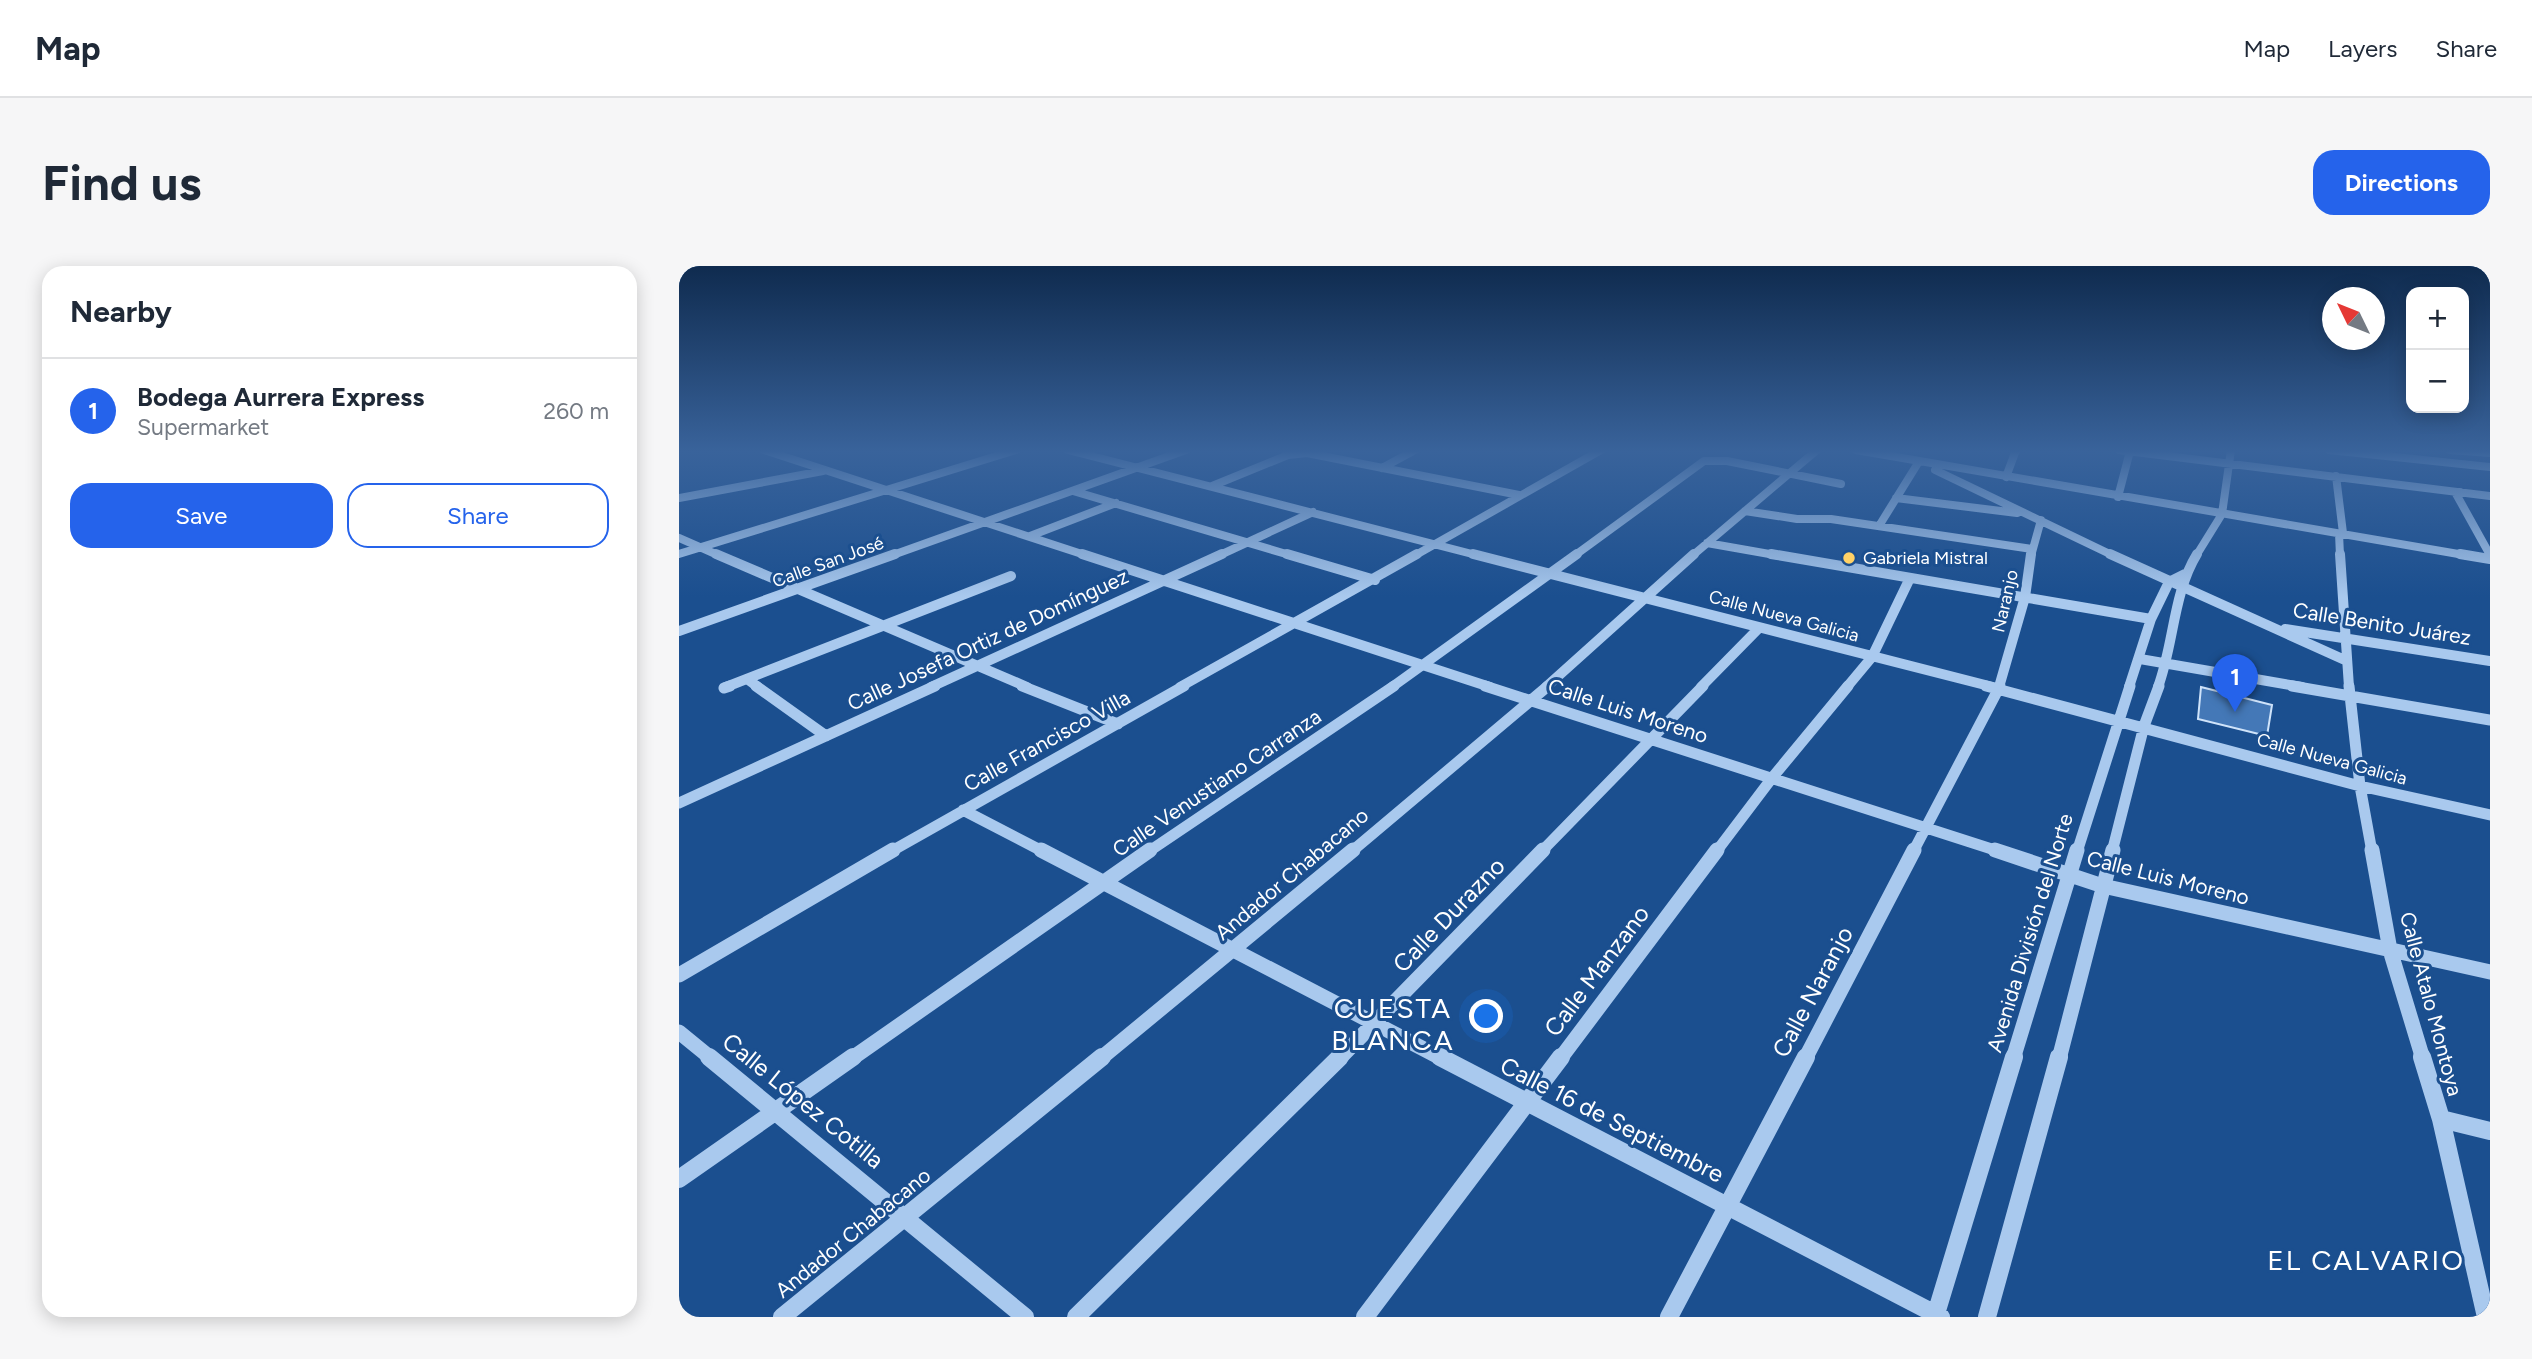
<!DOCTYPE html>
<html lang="en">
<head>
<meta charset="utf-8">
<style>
  body { margin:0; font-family:Figtree,sans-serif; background:#f6f6f7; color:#1f2937 }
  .controls { position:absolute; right:21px; top:21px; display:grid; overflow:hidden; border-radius:14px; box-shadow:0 4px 18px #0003 }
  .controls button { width:63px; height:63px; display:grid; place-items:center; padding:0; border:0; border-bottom:2px solid #e0e1e3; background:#fff; color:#1f2937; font:35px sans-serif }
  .compass { position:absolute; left:1643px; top:21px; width:63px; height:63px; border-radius:50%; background:#fff; box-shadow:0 4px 18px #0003; rotate:313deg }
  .you { position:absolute; left:808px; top:751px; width:24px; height:24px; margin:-18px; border:5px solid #fff; border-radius:50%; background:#1a73e8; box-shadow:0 0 0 10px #1a73e833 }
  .badge { display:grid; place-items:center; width:46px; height:46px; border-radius:50%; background:#2563eb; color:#fff; font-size:23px; font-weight:700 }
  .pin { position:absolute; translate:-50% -58px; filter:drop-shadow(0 2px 4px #0008) }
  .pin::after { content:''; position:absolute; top:37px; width:24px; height:21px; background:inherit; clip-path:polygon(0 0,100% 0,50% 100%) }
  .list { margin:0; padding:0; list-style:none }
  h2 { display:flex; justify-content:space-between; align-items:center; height:91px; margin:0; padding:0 28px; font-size:30px }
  h2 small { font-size:23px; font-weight:400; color:#747a83 }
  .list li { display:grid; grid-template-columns:46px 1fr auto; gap:21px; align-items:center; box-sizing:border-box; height:105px; padding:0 28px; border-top:2px solid #e0e1e3 }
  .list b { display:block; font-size:26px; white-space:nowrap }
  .list p { margin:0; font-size:23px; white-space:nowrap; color:#747a83 }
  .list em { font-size:23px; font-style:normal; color:#747a83 }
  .actions { display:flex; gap:14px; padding:21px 28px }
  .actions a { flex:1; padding:16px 0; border:2px solid #2563eb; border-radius:21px; text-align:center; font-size:24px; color:#2563eb }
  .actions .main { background:#2563eb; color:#fff }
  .map { position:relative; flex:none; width:1811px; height:1051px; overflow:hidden; border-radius:21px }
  header { display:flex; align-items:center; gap:42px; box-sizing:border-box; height:98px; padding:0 35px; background:#fff; border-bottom:2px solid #e0e1e3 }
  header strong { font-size:33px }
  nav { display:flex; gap:38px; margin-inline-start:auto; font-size:24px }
  .intro { display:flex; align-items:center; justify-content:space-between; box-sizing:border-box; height:168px; padding:0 42px }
  h1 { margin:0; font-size:49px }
  .button { padding:18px 32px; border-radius:21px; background:#2563eb; color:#fff; font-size:24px; font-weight:700 }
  main { display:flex; gap:42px; padding:0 42px }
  aside { flex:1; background:#fff; border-radius:21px; box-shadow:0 4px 18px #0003 }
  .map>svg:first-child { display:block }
  .building { fill:#4478b7; stroke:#cfe3fa; stroke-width:2 }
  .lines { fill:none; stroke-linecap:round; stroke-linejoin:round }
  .minor-far4 { stroke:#a9c9ee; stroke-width:8 }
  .minor-far3 { stroke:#a9c9ee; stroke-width:10 }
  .minor-far2 { stroke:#a9c9ee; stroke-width:11 }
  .minor-far1 { stroke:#a9c9ee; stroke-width:15 }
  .minor { stroke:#a9c9ee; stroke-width:18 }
  .poi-dot { fill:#ffd166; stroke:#1b4f8f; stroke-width:2.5 }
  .labels { text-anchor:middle; stroke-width:6; stroke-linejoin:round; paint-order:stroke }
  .far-poi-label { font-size:18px; fill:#fff; stroke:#1b4f8f; text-anchor:start }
  .far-street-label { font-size:18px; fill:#fff; stroke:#1b4f8f }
  .street-label { font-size:21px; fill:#fff; stroke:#1b4f8f }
  .near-street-label { font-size:24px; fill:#fff; stroke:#1b4f8f }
  .near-quarter-label { font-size:28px; letter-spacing:2px; fill:#fff; stroke:#1b4f8f }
</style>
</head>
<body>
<header>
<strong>Map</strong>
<nav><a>Map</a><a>Layers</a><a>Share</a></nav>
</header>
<div class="intro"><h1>Find us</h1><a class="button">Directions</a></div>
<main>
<aside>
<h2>Nearby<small></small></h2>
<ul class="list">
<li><span class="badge">1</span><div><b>Bodega Aurrera Express</b><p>Supermarket</p></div><em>260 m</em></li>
</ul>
<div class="actions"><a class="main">Save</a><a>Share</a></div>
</aside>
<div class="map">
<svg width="1811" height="1051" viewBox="0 0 1811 1051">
  <rect width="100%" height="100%" fill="#1b4f8f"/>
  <path class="building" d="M1522,421L1593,439L1588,470L1519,453Z"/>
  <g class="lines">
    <path class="minor-far4" d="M85,184L409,290
      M389,184L801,290
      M1177,184L1791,290
      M1440,184L1811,230
      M1650,184L1811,201
      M1771,184L1811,187
      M703,202L736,184
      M1256,204L1435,290
      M1657,210L1664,267
      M1327,211L1337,184
      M533,220L609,189L628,187L840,229
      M394,225L614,290
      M1781,226H1776L1811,289
      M1439,231L1451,185
      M0,232L144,205
      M1217,232L1338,247
      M1066,245L1118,253H1152L1353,283
      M1200,260L1239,197
      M1660,267L1661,290
      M351,270L437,237
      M0,272L41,290
      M1028,277L1102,290
      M0,288L337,184
      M211,290L507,184
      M539,290L634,246
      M735,290L922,184
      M895,290L1025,195H1048L1162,218
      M1013,290L1138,184
      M1352,290L1362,254
      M1517,290L1543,248L1552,184"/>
    <path class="minor-far3" d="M37,288L348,421
      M403,288L811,421
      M608,288L696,314
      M794,288L1314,421
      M1092,288L1472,353
      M1431,288L1668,395
      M1661,288L1670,421
      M1781,288L1811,293
      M1606,363L1811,395
      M0,365L216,288
      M1461,393L1623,421
      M68,413L79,421
      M47,421L332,310
      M252,421L543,288
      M501,421L738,288
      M713,421L898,288
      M867,421L1015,288
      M1022,421L1080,362
      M1168,421L1193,391L1231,312
      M1320,421L1346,331L1352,288
      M1450,421L1472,353L1490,316L1506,308
      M1479,421C1495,378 1494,327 1518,288"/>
    <path class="minor-far2" d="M77,420L147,470
      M343,420L439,458
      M806,420L1322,586
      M1307,420L1681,520L1811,549
      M1613,420L1811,454
      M1670,420L1681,520L1693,586
      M45,422L51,420
      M0,537L256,420
      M284,544L365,586
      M211,586L505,420
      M469,586L715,420
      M672,586L869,420
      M862,586L1024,420
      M1037,586L1093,512L1169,420
      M1234,586L1321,420
      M1398,586L1451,420
      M1433,586L1465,460L1480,420"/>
    <path class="minor-far1" d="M362,584L764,793
      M1316,584L1424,620L1811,706
      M1693,584L1711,684L1744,793
      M0,709L214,584
      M0,766L33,793
      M172,793L471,584
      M421,793L674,584
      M660,793L864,584
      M881,793L1038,584
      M1126,793L1235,584
      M1334,793L1398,584
      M1380,793L1434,584"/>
    <path class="minor" d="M30,791L346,1051
      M761,791L1262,1051
      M1743,791L1762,853L1807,1051
      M1762,853L1811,865
      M0,913L174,791
      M103,1051L423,791
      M397,1051L661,791
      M686,1051L882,791
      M990,1051L1127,791
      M1256,1051L1335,791
      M1308,1051L1380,791"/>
  </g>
  <linearGradient id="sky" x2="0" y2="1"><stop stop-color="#0f2b4f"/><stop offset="0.56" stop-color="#39639b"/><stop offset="1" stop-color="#39639b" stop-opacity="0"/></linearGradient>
  <rect width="1811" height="331" fill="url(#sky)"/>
  <circle class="poi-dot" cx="1170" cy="292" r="7"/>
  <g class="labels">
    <g class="far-poi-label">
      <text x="1184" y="298">Gabriela Mistral</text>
    </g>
    <g class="far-street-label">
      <text transform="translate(149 296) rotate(-20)" y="6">Calle San José</text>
      <text transform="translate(1326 335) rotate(-77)" y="6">Naranjo</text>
      <text transform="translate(1105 350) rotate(15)" y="6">Calle Nueva Galicia</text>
      <text transform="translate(1653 493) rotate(15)" y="6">Calle Nueva Galicia</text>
    </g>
    <g class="street-label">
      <text transform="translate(1703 358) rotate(9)" y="7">Calle Benito Juárez</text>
      <text transform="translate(309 374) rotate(-25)" y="7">Calle Josefa Ortiz de Domínguez</text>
      <text transform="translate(949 445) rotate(18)" y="7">Calle Luis Moreno</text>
      <text transform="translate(368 475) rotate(-29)" y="7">Calle Francisco Villa</text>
      <text transform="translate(538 517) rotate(-34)" y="7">Calle Venustiano Carranza</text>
      <text transform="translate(613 608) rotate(-40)" y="7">Andador Chabacano</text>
      <text transform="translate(1489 612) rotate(14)" y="7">Calle Luis Moreno</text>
      <text transform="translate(1351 667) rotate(-73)" y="7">Avenida División del Norte</text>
      <text transform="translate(1752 738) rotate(75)" y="7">Calle Atalo Montoya</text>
      <text transform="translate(174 967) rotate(-39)" y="7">Andador Chabacano</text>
    </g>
    <g class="near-street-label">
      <text transform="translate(770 649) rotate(-46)" y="8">Calle Durazno</text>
      <text transform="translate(918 705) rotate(-53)" y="8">Calle Manzano</text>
      <text transform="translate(1134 726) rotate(-62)" y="8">Calle Naranjo</text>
      <text transform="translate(124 835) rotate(39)" y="8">Calle López Cotilla</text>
      <text transform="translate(933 854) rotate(27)" y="8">Calle 16 de Septiembre</text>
    </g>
    <g class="near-quarter-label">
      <text x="714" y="752">CUESTA<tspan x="714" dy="32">BLANCA</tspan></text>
      <text x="1687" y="1004">EL CALVARIO</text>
    </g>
  </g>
</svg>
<div class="controls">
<button>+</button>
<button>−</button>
</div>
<svg class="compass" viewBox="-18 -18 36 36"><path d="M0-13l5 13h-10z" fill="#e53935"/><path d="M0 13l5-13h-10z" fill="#747a83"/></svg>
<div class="you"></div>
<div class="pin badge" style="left:1556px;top:446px">1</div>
</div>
</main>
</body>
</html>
